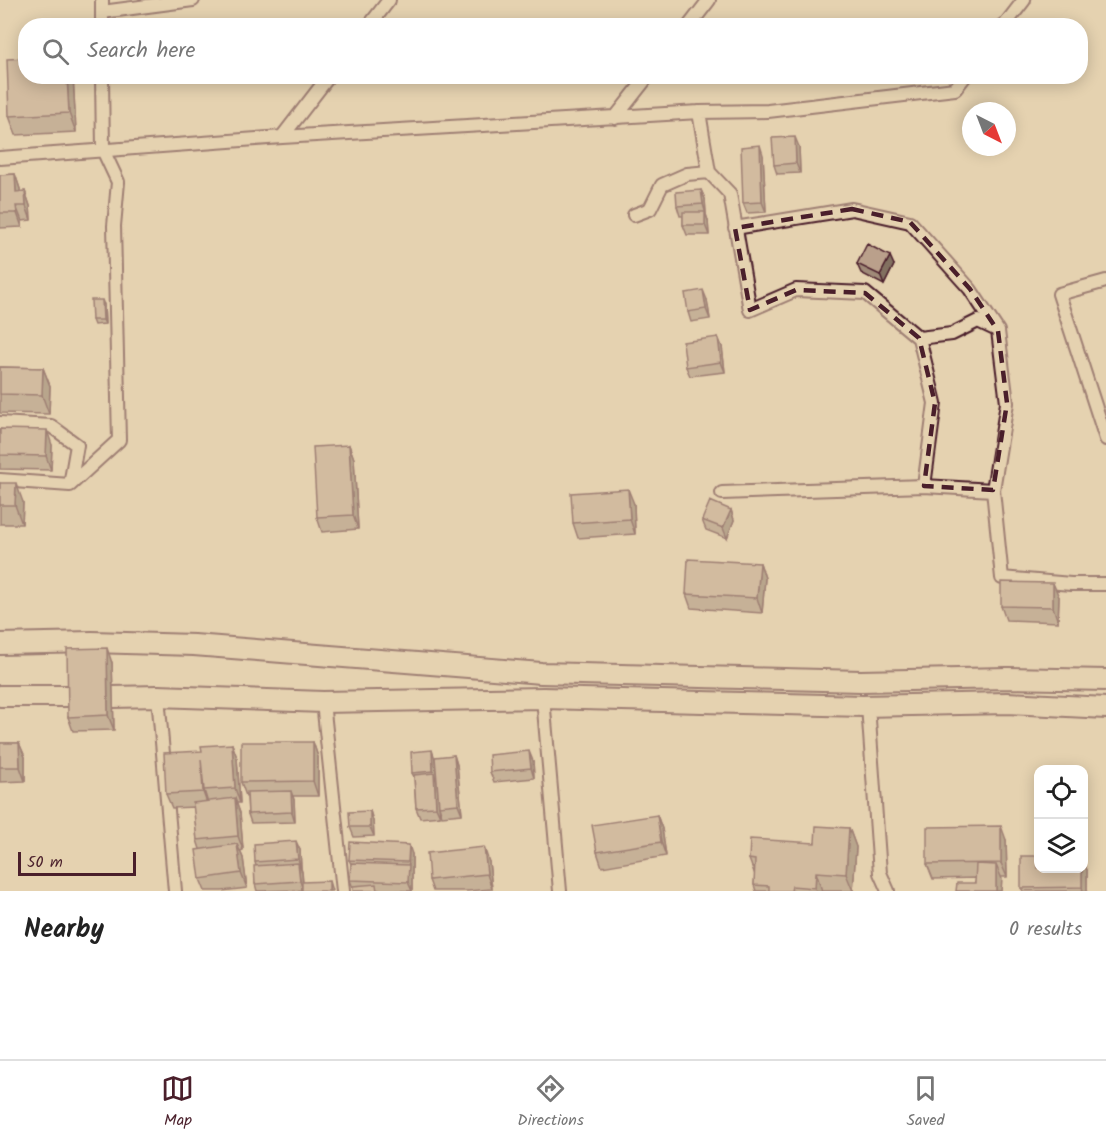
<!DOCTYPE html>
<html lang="en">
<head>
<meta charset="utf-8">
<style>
  body { margin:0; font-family:Kalam,sans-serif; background:#f2f2f2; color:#222 }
  .controls { position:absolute; right:18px; bottom:18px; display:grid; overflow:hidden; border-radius:12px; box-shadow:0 3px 15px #0003 }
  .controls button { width:54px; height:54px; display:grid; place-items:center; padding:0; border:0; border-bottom:2px solid #e0e0e0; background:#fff; color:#222; font:30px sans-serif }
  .compass { position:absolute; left:962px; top:102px; width:54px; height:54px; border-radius:50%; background:#fff; box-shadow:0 3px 15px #0003; rotate:138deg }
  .scale { position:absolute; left:18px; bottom:15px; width:118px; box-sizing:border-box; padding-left:6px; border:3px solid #4a1f2b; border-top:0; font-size:16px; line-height:21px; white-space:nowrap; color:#4a1f2b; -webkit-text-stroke:4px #e5d2b0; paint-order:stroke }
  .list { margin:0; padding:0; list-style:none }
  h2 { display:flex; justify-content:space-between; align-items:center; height:78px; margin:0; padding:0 24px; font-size:26px }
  h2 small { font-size:20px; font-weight:400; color:#767676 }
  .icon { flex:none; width:33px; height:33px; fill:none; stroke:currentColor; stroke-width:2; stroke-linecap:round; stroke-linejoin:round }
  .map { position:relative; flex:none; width:1106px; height:891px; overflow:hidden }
  .search { position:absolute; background:#fff; box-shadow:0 3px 15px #0003; left:18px; right:18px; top:18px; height:66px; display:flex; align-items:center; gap:15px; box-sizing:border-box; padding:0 21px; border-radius:24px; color:#767676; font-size:22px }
  .sheet { height:168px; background:#fff }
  nav { display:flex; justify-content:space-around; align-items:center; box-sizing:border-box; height:84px; border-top:2px solid #e0e0e0; background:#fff; font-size:16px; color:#767676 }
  nav a { display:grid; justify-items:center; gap:3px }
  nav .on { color:#4a1f2b }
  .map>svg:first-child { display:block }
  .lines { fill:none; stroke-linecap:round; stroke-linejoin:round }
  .minor-casing { stroke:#4a1f2b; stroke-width:16 }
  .trunk-casing { stroke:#4a1f2b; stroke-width:24 }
  .minor { stroke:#e5d2b0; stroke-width:12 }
  .trunk { stroke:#e5d2b0; stroke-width:20 }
  .wall { fill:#a08a78; stroke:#4a1f2b; stroke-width:1.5 }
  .shaded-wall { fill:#827061; stroke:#4a1f2b; stroke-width:1.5 }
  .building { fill:#baa08b; stroke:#4a1f2b; stroke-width:1.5 }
  .marked { fill:none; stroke:#4a1f2b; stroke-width:4.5; stroke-dasharray:12 8; stroke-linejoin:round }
</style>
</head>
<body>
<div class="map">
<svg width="1106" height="891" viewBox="0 0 1106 891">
  <rect width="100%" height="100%" fill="#e5d2b0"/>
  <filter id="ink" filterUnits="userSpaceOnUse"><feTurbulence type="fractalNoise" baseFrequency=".0167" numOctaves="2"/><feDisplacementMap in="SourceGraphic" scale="12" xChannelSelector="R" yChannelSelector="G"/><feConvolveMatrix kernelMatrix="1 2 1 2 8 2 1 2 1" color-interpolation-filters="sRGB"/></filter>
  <g filter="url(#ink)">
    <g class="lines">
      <defs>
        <path id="minor" d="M102,0V26
          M102,12L193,0
          M369,26L389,0
          M689,26L709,0
          M1004,26L1024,0
          M699,112L709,172L730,194L750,310L796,290L865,293L919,338L935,403L924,486
          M615,118L648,76
          M282,137L329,76
          M0,158L282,137L699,112L768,111L955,89L965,76
          M634,215L650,209L662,185L687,174L709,172
          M735,228L852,209L910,222L970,289L998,331L1007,403L993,490
          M1106,281L1059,294L1106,439
          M919,338L952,334L978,321L997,330
          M0,423L51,426L77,445L70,485L119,440L114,226L118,182L103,150L102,76
          M0,480L70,485
          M722,493L924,486L993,490L1002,578L1071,584H1106
          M158,696L175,891
          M543,698L560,891
          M323,702L343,891
          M868,706L880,873L888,891"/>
        <path id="trunk" d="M0,644L92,642L194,645L541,673L861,681L1007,678L1106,680
          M0,696H73
          M113,697L158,696L323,702L543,698L863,706L1007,703L1106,708"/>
      </defs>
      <use href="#minor" class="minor-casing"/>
      <use href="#trunk" class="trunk-casing"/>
      <use href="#minor" class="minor"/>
      <use href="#trunk" class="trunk"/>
    </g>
    <path class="wall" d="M73,76L76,132L16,135L9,116Z
      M799,147L800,173L777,174L774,165Z
      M763,155L766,212L747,213L743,203Z
      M15,174L20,189V192L25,191L30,206L31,220L22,221V227L0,228V175Z
      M701,190L705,199L706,214L708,221L709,235H687L683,225V216H680L677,206Z
      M857,264L894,265L884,285L861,273Z
      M707,300L710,319L691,322L688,312Z
      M104,305L105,324L94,325L92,320Z
      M718,337L722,347L725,372L690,376L686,367Z
      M0,367L43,368L50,386L49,414L0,413Z
      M0,429L52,445L51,470L0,469Z
      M349,445L354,459L358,529L322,532L317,517Z
      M0,483L23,502L22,524H0Z
      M634,504L635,534L578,538L573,523Z
      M731,510L734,520L727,538L706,530L702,520Z
      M760,563L765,578L762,613L691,608L686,594Z
      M1059,597L1058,622L1006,620L1001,606Z
      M112,663L114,730L73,731L68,717Z
      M313,742L318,757V796H293L294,800L295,822L251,823L248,814L247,796H246L241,782Z
      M0,743H19L25,757V781L0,782Z
      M232,744L237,758L240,803H236L240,813L243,850L240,851L243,858L247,888L222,891H205L200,879V849L197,840L194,807L172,808L166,794Z
      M454,755L457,765L462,814L442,816L439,806L438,797L440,816L420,818L416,808L414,777L412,773L435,758Z
      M533,761L534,778L494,782L490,772Z
      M370,811L373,821L374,836L354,837L350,827Z
      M657,815L662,829L666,856L602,867L597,852Z
      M849,828L856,847L853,891H756L754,885L755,875L749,859L815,843Z
      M1006,840L1007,877H1001V891H956L975,883L976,878L933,879L927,864Z
      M300,850L301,868L302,872L303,882L302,890L257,891L255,884L256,866L255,862Z
      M412,854V891L379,890L353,888L350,880L351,864L349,860Z
      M489,862L492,889L467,891H433L429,880Z
      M1087,870V891H1023L1021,888Z"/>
    <path class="shaded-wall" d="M67,76H73L76,132L69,113Z
      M795,137L799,147L800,173L796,163Z
      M760,145L763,155L766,212L762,202Z
      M15,174L20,189L21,206L16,192Z
      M701,190L705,199L706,214L703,204Z
      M25,191L30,206L31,220L26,206Z
      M16,206L22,221V227L17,213Z
      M705,212L708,221L709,235L705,225Z
      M890,256L894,265L884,285L880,275Z
      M703,290L707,300L710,319L706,309Z
      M102,300L104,305L105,324L103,320Z
      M718,337L722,347L725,372L721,362Z
      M43,368L50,386L49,414L42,395Z
      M47,430L52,445L51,470L46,456Z
      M349,445L354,459L358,529L353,515Z
      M16,483L23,502L22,524L15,505Z
      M628,489L634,504L635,534L630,519Z
      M731,510L734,520L727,538L723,528Z
      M760,563L765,578L762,613L757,598Z
      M1053,583L1059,597L1058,622L1053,607Z
      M107,648L112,663L114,730L108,715Z
      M313,742L318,757V796L313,781Z
      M19,743L25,757V781L20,767Z
      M232,744L237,758L240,803L235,788Z
      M432,750L435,759L437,781L433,771Z
      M529,751L533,761L534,778L531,768Z
      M454,755L457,765L462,814L458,804Z
      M201,759L204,790L207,800L208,806L203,792Z
      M434,773L437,783L440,816L436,807Z
      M291,791L294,800L295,822L292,812Z
      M235,798L240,813L243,850L238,836Z
      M370,811L373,821L374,836L370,827Z
      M657,815L662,829L666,856L661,842Z
      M1001,826L1006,840L1007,877L1001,863Z
      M849,828L856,847L853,891L846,874Z
      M296,841L300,850L301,868L298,859Z
      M237,844L243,858L247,888L241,873Z
      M409,845L412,854V891L408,882Z
      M484,847L489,862L492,889L487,874Z
      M1083,861L1087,870V891H1083L1082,887V868H1083Z
      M298,863L302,872L303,890L300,881Z
      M996,865L1002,879L1001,891H996Z
      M816,872L822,891H816L815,888Z
      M329,881L332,891H329Z"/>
    <path class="building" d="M26,58V76H67L69,113L9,116L7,59Z
      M795,137L796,163L774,165L772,138Z
      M760,145L762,202L743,203L741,147Z
      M15,174L16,192L25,191L26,206H16L17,213H0V175Z
      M701,190L703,204L677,206L676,192Z
      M683,212H705V225H683Z
      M867,244L890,256L880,275L857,264Z
      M703,290L706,309L688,312L685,293Z
      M91,300H102L103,320H92Z
      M718,337L721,362L686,367L683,342Z
      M0,367L43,368L42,395L0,394Z
      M0,429L47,430L46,456L0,455Z
      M349,445L353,515L317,517L313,447Z
      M0,483H16L15,505H0Z
      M628,489L630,519L573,523L571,493Z
      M710,501L731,510L723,528L702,520Z
      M688,559L760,563L757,598L686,594Z
      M1001,582L1053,583V607L1001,606Z
      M107,648L108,715L68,717L67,649Z
      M241,742H313V781L241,782Z
      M0,743H19L20,767H0Z
      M232,744L235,788L204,790L201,759L203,792L166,794L164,753L202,751L201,746Z
      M432,750L433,771L412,773L411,752Z
      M529,751L531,768L490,772L489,755Z
      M454,755L458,804L439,806L435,757Z
      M434,773L436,807L416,808L414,775Z
      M291,791L292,812L248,814L247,792Z
      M235,798L238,836L197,840L193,803Z
      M370,811V827H350L349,812Z
      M657,815L661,842L597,852L592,825Z
      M816,826L849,828L846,874L816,872L815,888L792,886L791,891H769V886L754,885L755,860L749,859L750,839L815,843Z
      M1001,826V863L927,864V827Z
      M296,841L298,859L255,862L254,844Z
      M350,842L409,845L408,862L349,860Z
      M237,844L241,873L200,879L196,850Z
      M484,847L487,874L429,880L427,853Z
      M1021,856H1038V868H1082V887L1021,888Z
      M298,863L300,881L255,884L254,866Z
      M351,863L409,865L408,882L350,880Z
      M976,864L996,865V891H956L957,883H975Z
      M329,881V891H302V882Z
      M376,884L377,891H353V886Z"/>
  </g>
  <path d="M0 0H1106V891H0ZM852,209L910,222L970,289L998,331L1007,403L993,490L924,486L935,403L919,338L865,293L796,290L750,310L735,228Z" fill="#e5d2b0" fill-opacity=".55" fill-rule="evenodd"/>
  <path class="marked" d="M852,209L910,222L970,289L998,331L1007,403L993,490L924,486L935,403L919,338L865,293L796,290L750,310L735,228Z"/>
</svg>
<div class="controls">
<button><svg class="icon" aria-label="locate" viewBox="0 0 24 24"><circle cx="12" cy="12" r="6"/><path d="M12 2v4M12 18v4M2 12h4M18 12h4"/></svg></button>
<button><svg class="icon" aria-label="layers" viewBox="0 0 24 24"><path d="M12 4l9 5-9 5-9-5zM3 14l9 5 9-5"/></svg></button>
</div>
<svg class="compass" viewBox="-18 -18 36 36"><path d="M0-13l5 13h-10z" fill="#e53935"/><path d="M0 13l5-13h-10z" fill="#767676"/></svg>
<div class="scale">50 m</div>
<div class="search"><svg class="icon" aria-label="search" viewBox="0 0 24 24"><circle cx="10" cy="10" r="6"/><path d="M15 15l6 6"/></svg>Search here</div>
</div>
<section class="sheet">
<h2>Nearby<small>0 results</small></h2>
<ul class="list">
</ul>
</section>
<nav>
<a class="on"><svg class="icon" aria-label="map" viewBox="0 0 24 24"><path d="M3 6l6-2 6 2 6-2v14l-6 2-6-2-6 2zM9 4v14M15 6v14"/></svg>Map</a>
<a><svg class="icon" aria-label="directions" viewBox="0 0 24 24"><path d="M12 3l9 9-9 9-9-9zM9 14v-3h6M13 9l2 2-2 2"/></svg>Directions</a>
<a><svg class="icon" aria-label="saved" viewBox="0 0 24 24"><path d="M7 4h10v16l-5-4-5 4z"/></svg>Saved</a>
</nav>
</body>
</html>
